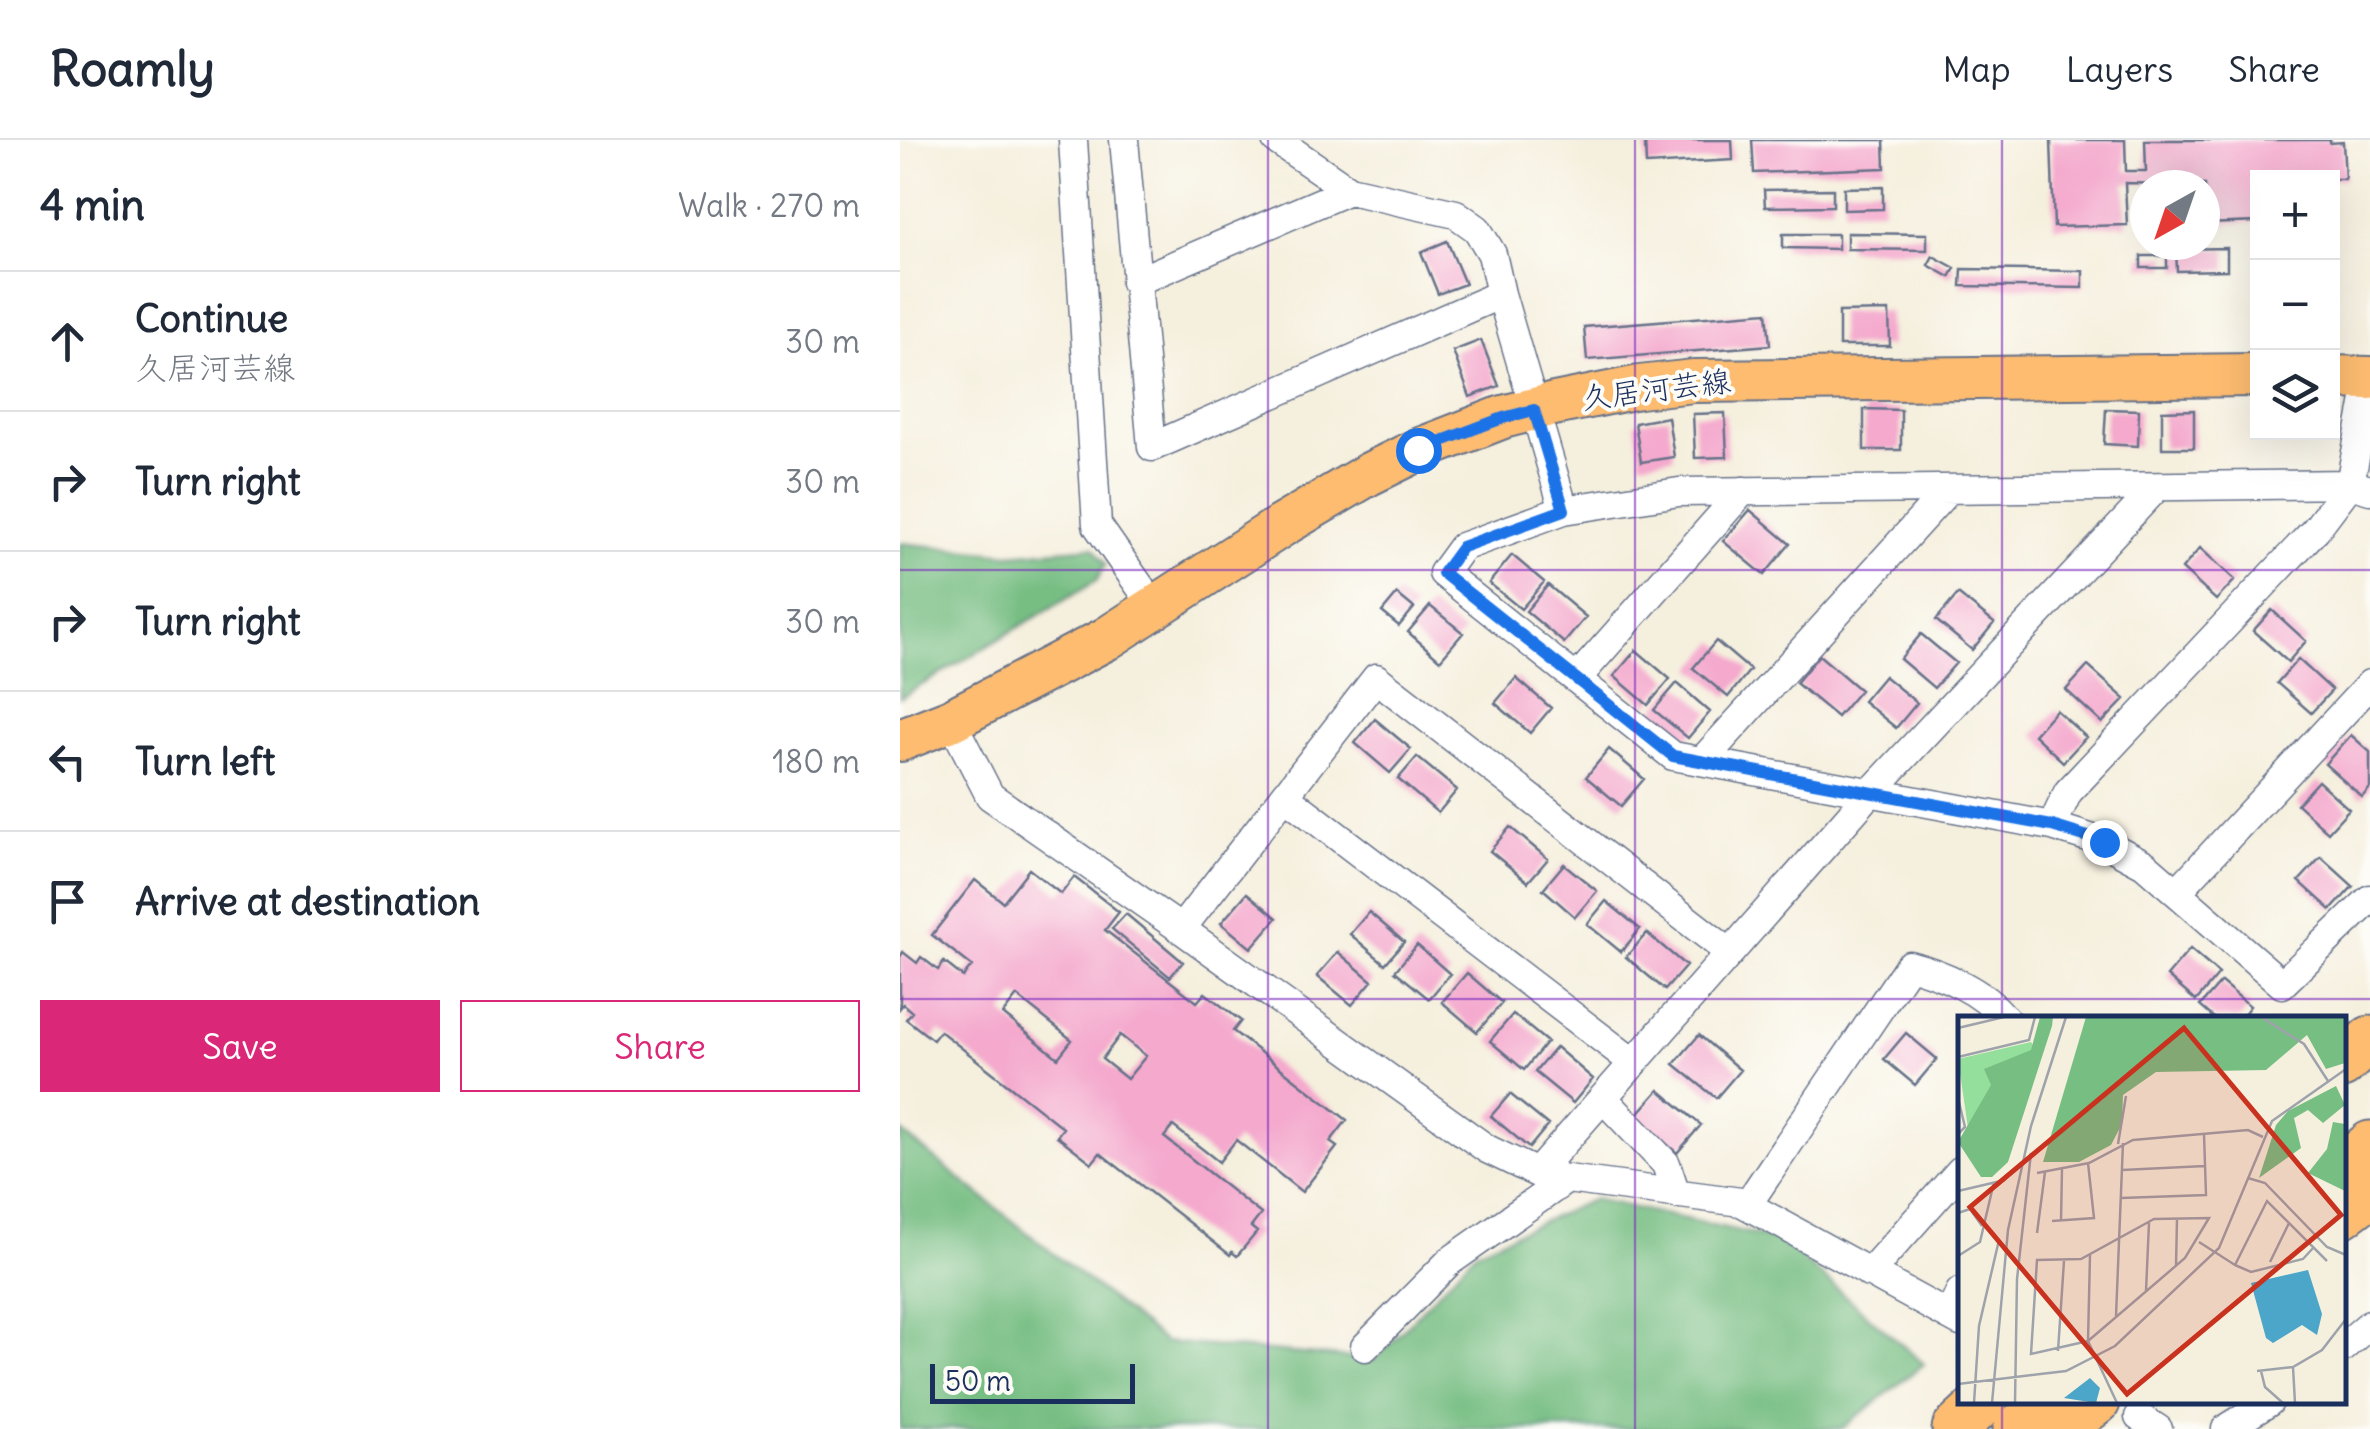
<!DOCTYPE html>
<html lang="en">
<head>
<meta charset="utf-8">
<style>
  body { margin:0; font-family:Delius,"Klee One",sans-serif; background:#f2f2f3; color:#1f2937 }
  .controls { position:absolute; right:30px; top:30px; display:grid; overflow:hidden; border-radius:0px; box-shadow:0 10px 40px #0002 }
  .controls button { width:90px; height:90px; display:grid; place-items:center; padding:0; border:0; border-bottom:2px solid #e0e1e3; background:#fff; color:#1f2937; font:50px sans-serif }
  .compass { position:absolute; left:1230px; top:30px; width:90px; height:90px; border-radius:50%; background:#fff; box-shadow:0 10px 40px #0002; rotate:220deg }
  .scale { position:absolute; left:30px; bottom:25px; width:205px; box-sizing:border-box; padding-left:10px; border:5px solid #1b2f5e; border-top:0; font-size:28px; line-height:35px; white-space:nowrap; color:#1b2f5e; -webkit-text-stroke:8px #fdfcf7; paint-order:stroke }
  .stop { position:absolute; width:30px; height:30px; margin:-22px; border:8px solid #1a73e8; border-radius:50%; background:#fff }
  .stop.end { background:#1a73e8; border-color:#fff; box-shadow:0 2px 10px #0008 }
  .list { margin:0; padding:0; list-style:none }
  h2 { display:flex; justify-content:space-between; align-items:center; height:130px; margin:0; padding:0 40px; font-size:42px }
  h2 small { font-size:32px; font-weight:400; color:#747a83 }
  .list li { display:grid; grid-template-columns:65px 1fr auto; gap:30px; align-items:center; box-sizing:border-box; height:140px; padding:0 40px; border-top:2px solid #e0e1e3 }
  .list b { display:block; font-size:38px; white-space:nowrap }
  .list p { margin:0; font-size:32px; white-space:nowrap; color:#747a83 }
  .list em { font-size:32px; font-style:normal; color:#747a83 }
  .actions { display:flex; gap:20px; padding:30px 40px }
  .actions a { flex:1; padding:22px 0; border:2px solid #db2777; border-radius:0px; text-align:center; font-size:35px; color:#db2777 }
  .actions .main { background:#db2777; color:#fff }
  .icon { flex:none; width:55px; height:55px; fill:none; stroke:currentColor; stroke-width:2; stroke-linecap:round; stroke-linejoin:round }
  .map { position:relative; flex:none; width:1470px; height:1289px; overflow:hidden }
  header { display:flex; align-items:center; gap:60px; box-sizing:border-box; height:140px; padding:0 50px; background:#fff; border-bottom:2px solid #e0e1e3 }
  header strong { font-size:48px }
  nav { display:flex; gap:55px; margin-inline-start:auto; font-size:35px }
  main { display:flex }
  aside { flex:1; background:#fff }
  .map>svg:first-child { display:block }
  .forest { fill:#77be83; stroke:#497670; stroke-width:2.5 }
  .building { fill:#f4a9cd; fill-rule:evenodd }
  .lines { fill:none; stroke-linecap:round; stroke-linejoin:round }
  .minor-casing { stroke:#67728a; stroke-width:31 }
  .primary-casing { stroke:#67728a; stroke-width:46 }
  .trunk-casing { stroke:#67728a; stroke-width:49 }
  .minor { stroke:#fff; stroke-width:28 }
  .primary { stroke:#fdbc70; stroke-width:42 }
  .trunk { stroke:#fdbc70; stroke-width:45 }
  .route { stroke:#1a73e8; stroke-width:12 }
  .grid { fill:none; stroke:#7b2cbf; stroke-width:2.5; stroke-opacity:0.55 }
  .labels { text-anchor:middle; stroke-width:8; stroke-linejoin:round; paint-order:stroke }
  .street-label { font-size:30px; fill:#1b2f5e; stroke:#fdfcf7 }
  .inset-road { fill:none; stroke:#9ea2aa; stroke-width:2.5 }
  .view { fill:#c8321e; fill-opacity:0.15; stroke:#c8321e; stroke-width:5 }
  .inset-edge { fill:none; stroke:#1b2f5e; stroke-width:5 }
</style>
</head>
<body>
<header>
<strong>Roamly</strong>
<nav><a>Map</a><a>Layers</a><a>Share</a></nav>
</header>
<main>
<aside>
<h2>4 min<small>Walk · 270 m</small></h2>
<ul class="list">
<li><svg class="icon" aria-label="ahead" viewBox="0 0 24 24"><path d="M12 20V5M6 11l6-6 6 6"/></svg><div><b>Continue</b><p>久居河芸線</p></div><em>30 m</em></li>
<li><svg class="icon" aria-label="right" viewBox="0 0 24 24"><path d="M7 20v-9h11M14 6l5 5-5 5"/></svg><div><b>Turn right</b></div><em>30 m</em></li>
<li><svg class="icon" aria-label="right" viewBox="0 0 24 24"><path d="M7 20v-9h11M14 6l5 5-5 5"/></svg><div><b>Turn right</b></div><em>30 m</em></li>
<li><svg class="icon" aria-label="left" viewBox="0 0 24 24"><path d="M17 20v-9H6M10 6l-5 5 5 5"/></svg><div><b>Turn left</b></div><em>180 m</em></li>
<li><svg class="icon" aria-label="arrive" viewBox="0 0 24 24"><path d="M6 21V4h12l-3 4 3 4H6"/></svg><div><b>Arrive at destination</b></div></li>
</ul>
<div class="actions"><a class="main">Save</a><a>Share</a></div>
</aside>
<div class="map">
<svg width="1470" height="1289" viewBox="0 0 1470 1289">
  <rect width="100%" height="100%" fill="#fdfcf7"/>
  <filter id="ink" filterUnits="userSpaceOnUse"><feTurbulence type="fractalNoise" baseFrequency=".01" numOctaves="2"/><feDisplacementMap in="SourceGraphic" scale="20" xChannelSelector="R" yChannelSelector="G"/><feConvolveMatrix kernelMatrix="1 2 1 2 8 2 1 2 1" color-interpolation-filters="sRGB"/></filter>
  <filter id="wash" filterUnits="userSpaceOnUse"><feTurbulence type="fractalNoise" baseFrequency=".0048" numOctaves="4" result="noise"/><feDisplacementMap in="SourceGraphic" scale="40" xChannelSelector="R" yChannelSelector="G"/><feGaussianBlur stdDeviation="2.25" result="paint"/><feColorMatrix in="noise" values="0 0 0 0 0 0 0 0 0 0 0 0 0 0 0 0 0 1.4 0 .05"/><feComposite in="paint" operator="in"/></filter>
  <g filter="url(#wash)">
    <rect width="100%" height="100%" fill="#f5efdd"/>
    <path class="forest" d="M0,403L109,414L193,407L206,424L196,441L0,558Z
      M0,991L264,1202L475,1220L577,1110L694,1059L880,1100L1024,1224L942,1289H0Z"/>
    <g id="blocks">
      <path class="building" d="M745,0H832L833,20L746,25Z
        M852,0H984L985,28L854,33Z
        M1151,0H1225L1226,31H1246L1245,0H1430V3L1443,2L1445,39L1358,38V82L1305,84V45L1225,43L1227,85L1154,87Z
        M983,47V69L944,70V48Z
        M933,49V66L865,67L864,50Z
        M947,93L1027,94V110L947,109Z
        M883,94H938V109L883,108Z
        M547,101L565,144L538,154L521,112Z
        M1327,108V130L1277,131L1276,109Z
        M1033,116L1055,128L1050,137L1028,125Z
        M1241,116H1267V128H1241Z
        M1062,129L1183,131V148L1061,146Z
        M989,171L990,206H939V172Z
        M867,172L870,205L687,220L684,187Z
        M581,200L599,246L570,257L553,211Z
        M964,269L1001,270V310H964Z
        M1206,269L1239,270L1238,306L1204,304Z
        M1294,270V308H1262V271Z
        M825,273L827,317L795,318L793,274Z
        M768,277L774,317L741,322L735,283Z
        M850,370L890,404L864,435L823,401Z
        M1300,408L1335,440L1316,460L1282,429Z
        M612,415L644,442L621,469L589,443Z
        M648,445L686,477L664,503L626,471Z
        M497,454L514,468L499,486L482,472Z
        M1058,454L1094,483L1072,510L1036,480Z
        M530,466L563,493L540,520L508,492Z
        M1372,470L1406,501L1388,522L1353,491Z
        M1021,494L1056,523L1034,548L1000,519Z
        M816,501L850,530L828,557L793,528Z
        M736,510L770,539L748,565L714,536Z
        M919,515L960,550L937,577L896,543Z
        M1398,519L1432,550L1411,573L1377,543Z
        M1188,526L1225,559L1202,583L1166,550Z
        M984,536L1017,563L996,588L963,561Z
        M616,538L651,568L630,593L595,563Z
        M777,543L810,572L788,598L754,570Z
        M1156,570L1186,597L1163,622L1134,595Z
        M475,579L511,609L490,633L455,603Z
        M1451,595L1470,612V648L1462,657L1425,624Z
        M709,609L744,639L721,666L686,637Z
        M517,617L557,650L538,673L498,639Z
        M1418,641L1449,669L1428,692L1397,664Z
        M610,687L648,719L628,742L590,711Z
        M1421,717L1453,746L1431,770L1399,741Z
        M664,724L697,751L675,777L643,749Z
        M129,729L161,754L174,737L219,772L205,790L297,862L305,853L341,881L333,891L447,980L430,1002L437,1007L402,1052L336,1000L319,1022L273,986L264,997L361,1074L351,1087L357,1092L337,1116L332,1112L330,1115L200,1013L192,1023L157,996L163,988L40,891L33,900L6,879L12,872L3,864L0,868V817L3,812L17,823L21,817L38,830L44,822L63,837L72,826L32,795L75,740L103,762ZM117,856L172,900L158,918L103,874ZM220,895L246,916L227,939L202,919Z
        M347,753L377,778L351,808L321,783Z
        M706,761L740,789L721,812L687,784Z
        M469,772L504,802L485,824L450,794Z
        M226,774L283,822L270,837L212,789Z
        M747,793L786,826L765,850L726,817Z
        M517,805L550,834L529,859L495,831Z
        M1290,809L1319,834L1296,861L1267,836Z
        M438,812L472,841L452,865L417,836Z
        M567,833L602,863L577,892L542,862Z
        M1321,842L1350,866L1340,879H1315L1300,866Z
        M613,874L647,902L624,930L590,901Z
        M1006,893L1037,919L1015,945L984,919Z
        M799,895L840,930L816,958L774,924Z
        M656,907L693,939L673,963L635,932Z
        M759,950L801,985L777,1013L735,977Z
        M610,954L648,985L629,1008L591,976Z"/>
    </g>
  </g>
  <g filter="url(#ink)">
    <use href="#blocks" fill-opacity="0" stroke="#67728a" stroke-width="2.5"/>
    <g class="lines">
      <defs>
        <path id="minor" d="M173,0L197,385L255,468
          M224,0L252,307L601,154L664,370
          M376,0L449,50L556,74L577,89L592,114L601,154
          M235,142L449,50
          M1470,350L1450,344L779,352L664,370L562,407L543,433L773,616L1152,686L1203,702L1244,724L1382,844L1470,759
          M678,537L843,351
          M51,580L90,656L281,789L587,1009L637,1033L667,1039L841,1062L1060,1182
          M802,621L1048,350
          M385,656L734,923
          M1152,686L1168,652L1416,389L1450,344L1470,238
          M1277,752L1470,544
          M281,789L476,538L830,813
          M703,958L766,1024L776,1054
          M637,1033L971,652L1255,349
          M847,1065L1009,825C1043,834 1083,851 1105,879
          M969,1133L1060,1031
          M1049,1176L1060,1152
          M465,1207L550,1121L667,1039
          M1442,1208L1470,1184
          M1239,1277L1258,1289
          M1326,1289L1369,1262"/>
        <path id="primary" d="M1432,237L1470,238
          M0,600L51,580L206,499L381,386L469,334L518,310L603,277L654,264L739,247L794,241L1358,235"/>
        <path id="trunk" d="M1442,925L1470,899
          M1442,1028L1470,1004
          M1442,1075L1470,1054
          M1055,1289L1084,1262
          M1116,1289L1152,1262
          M1161,1289L1197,1262"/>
      </defs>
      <use href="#minor" class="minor-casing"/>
      <use href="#primary" class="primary-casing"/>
      <use href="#trunk" class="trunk-casing"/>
      <use href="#minor" class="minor"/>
      <use href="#primary" class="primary"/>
      <use href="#trunk" class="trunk"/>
    </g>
  </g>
  <g class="lines" filter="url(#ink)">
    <path class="route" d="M518,310L603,278L634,270L664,370L562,407L543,433L773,616L1152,686L1204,702"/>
  </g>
  <path class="grid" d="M368,0V1289M735,0V1289M1102,0V879M0,430H1470M0,859H1470M1102,1262V1289"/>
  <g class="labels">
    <g class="street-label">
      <text transform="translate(756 250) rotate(-7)" y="10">久居河芸線</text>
    </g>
  </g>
  <g transform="translate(1058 876)">
    <rect width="388" height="388" fill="#f5efdd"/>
    <path d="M73,26L78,34L55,106L10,112L0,43Z" fill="#94df9b"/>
    <path d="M82,1H95L94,10L50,146L34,161H23L0,126L33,69L26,53L73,34ZM128,1H387V47L368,53L349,19L308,54L198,56L165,79L164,108L153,129L121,146H85ZM378,70L387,89L365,107L350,94L336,102L343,132L301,162L318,109L330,95ZM375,106L387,108V175L350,157L369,133Z" fill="#77be83"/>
    <path d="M350,254L364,298L359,319L344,309L315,327L308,322L293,267ZM132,362L142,372L138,387L106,382Z" fill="#4ba6c9"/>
    <path class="inset-road" d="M303,1L346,28L370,65M0,12L46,1M0,41L71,24L77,1M0,82L7,111L0,118M160,128L168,80M164,154L247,150M79,157L131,147L175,124L290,114L305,121M290,162L307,167L369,231L388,239M0,175L47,164M163,182L248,179L246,118M0,197L12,193L24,210M251,202L227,242L130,325L73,338L79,244L123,243L196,203ZM94,205L136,202L130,147M103,205L104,152M79,217L87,156M241,226L277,249L309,185L369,245M132,239L130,325L159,387M0,240L22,226L36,166M312,246L331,207M277,249L293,256L345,243L356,231M218,250L219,203M188,275L191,207M158,300L165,127M100,335L106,245M335,351L337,387M299,355L335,351L364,334L388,303M303,355L307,371L325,387M0,368L108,355L157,330L261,232L314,105L388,53M16,387L21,310L41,224M34,387L50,214L73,110L108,1M57,387L59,263L73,137"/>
    <path class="view" d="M226,12L383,199L169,378L12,191Z"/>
    <rect width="388" height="388" class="inset-edge"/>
  </g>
</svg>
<div class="controls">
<button>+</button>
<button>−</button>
<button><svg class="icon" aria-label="layers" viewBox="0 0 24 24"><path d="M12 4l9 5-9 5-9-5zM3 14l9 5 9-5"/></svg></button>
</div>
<svg class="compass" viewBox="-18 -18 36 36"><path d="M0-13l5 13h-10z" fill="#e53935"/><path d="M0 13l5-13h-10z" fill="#747a83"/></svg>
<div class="scale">50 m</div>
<div class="stop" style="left:518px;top:310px"></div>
<div class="stop end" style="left:1204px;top:702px"></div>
</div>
</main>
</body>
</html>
